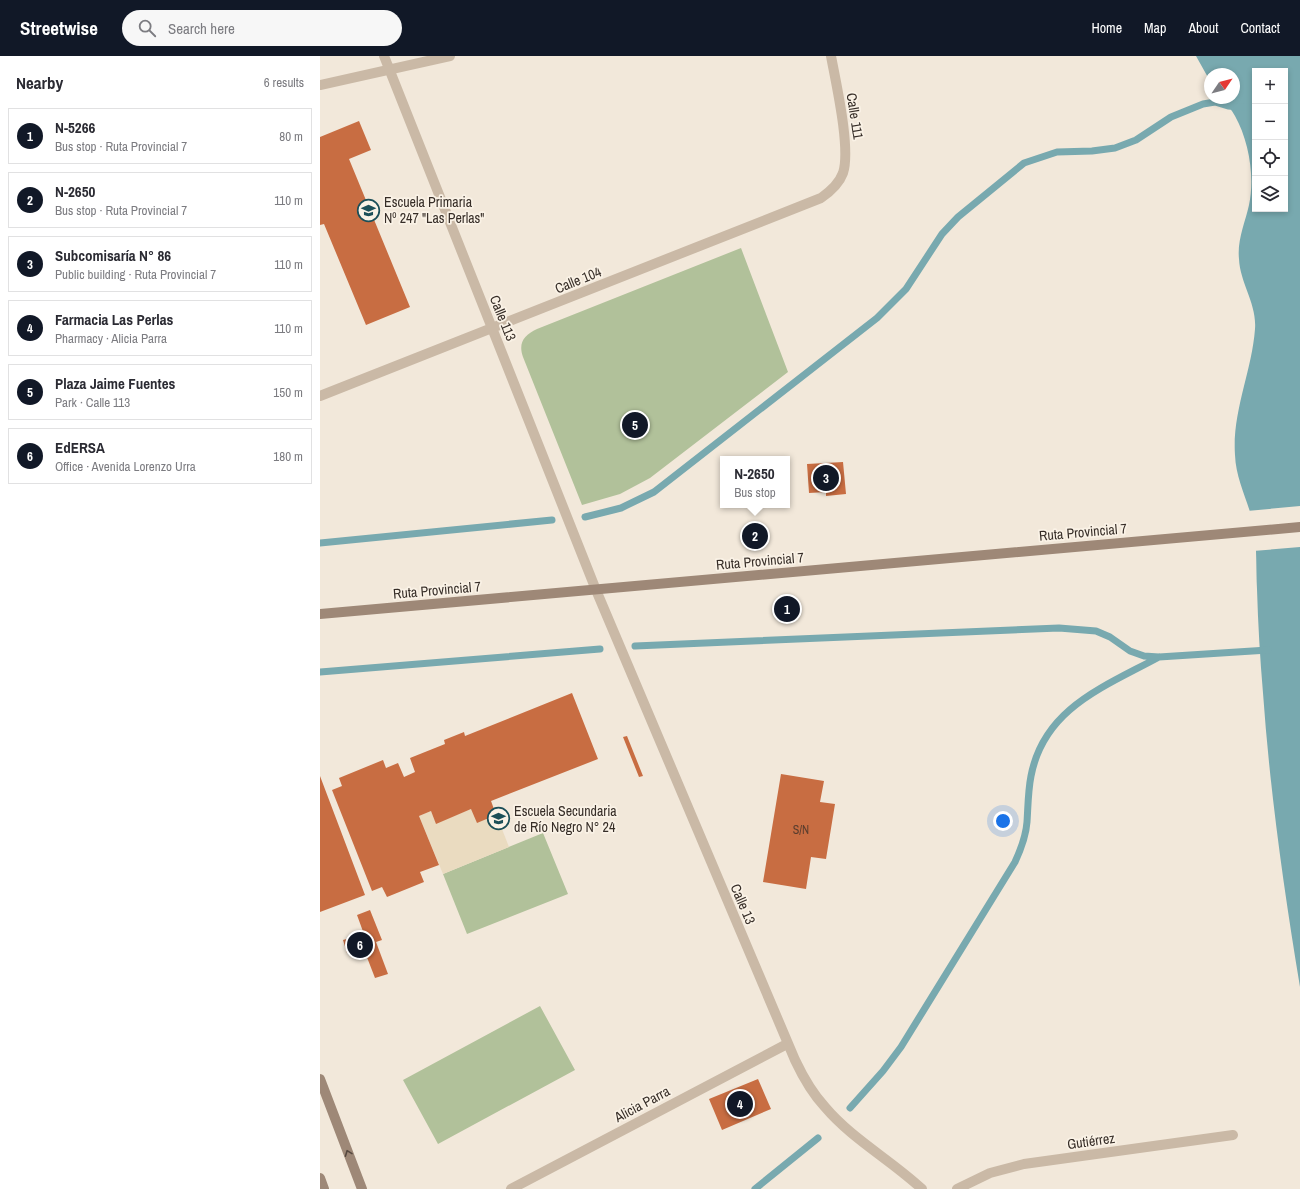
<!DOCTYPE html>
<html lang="en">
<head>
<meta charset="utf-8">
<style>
  body { margin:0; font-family:"Archivo Narrow",sans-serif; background:#f7f7f7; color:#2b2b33 }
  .controls { position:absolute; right:12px; top:12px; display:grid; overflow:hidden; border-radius:0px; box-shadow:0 2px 6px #0003 }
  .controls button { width:36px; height:36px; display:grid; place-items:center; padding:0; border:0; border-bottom:1px solid #e1e1e2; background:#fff; color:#2b2b33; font:20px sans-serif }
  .compass { position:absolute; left:884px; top:12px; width:36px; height:36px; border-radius:50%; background:#fff; box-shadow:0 2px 6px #0003; rotate:55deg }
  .you { position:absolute; left:683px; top:765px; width:14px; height:14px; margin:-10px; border:3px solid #fff; border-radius:50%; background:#1a73e8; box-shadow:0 0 0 6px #1a73e833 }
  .badge { display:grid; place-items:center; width:26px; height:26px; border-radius:50%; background:#111827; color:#fff; font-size:13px; font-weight:700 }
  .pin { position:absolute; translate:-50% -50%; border:2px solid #fff; box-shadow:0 1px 4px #0006 }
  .popup { position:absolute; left:400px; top:400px; width:70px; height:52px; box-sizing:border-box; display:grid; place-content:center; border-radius:0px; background:#fff; filter:drop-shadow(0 1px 3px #0005); font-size:13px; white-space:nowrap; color:#7c7c81 }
  .popup b { font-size:15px; color:#2b2b33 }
  .popup::after { content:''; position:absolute; left:50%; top:100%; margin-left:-8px; border:8px solid transparent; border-top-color:#fff }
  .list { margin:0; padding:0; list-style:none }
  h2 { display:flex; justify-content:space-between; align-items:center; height:52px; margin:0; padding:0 16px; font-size:17px }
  h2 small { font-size:13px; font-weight:400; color:#7c7c81 }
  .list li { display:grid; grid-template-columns:26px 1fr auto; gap:12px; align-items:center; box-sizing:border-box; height:56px; margin:0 8px 8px; padding:0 8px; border:1px solid #e1e1e2; border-radius:0px }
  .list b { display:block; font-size:15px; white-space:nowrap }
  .list p { margin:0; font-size:13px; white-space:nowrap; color:#7c7c81 }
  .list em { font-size:13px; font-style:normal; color:#7c7c81 }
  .icon { flex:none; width:22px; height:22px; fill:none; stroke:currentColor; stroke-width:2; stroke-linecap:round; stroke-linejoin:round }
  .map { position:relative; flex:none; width:980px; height:1133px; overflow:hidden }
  header { display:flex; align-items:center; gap:24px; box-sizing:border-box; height:56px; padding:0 20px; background:#111827; color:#fff }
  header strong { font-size:19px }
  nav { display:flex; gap:22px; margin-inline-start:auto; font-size:14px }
  .search { width:280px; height:36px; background:#f7f7f7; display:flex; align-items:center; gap:10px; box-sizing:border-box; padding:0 14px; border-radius:22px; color:#7c7c81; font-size:15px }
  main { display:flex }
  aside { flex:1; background:#fff }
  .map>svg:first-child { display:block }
  .green { fill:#b1c19a }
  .plaza { fill:#eadbc0 }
  .water { fill:#78a9af; fill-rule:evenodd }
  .pier { fill:#f2e8da }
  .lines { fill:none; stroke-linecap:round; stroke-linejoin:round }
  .stream { stroke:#78a9af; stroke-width:7 }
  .building { fill:#c86d42 }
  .street { stroke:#cab9a6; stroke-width:10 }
  .secondary { stroke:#9e8877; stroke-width:10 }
  .oneway { stroke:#55483f }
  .labels { text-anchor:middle; stroke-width:3.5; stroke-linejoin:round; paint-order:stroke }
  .number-label { font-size:12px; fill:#5a3d2e }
  .street-label { font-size:14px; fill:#362d27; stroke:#faf2e6 }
  .poi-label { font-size:14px; fill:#362d27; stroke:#faf2e6; text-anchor:start }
</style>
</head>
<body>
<header>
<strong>Streetwise</strong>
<div class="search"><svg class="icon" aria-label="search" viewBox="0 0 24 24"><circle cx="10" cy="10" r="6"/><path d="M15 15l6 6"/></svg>Search here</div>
<nav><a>Home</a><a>Map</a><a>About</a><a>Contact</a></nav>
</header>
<main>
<aside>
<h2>Nearby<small>6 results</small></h2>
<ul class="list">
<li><span class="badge">1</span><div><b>N-5266</b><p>Bus stop · Ruta Provincial 7</p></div><em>80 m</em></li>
<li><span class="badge">2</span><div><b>N-2650</b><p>Bus stop · Ruta Provincial 7</p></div><em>110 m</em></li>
<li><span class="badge">3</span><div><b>Subcomisaría N° 86</b><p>Public building · Ruta Provincial 7</p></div><em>110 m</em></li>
<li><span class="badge">4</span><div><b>Farmacia Las Perlas</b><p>Pharmacy · Alicia Parra</p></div><em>110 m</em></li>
<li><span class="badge">5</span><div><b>Plaza Jaime Fuentes</b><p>Park · Calle 113</p></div><em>150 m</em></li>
<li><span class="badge">6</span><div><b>EdERSA</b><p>Office · Avenida Lorenzo Urra</p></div><em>180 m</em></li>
</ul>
</aside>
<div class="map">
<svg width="980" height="1133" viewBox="0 0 980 1133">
  <rect width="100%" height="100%" fill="#f2e8da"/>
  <path class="green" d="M421,192L468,316L330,422L300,438L262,449L203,301C198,287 204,279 217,273Z
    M223,777L248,838L147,878L123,818Z
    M220,950L255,1014L118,1088L83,1024Z"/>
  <path class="plaza" d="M171,745L189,791L123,818L99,760L111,755L116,767Z"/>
  <path class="water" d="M876,0H980V931C964,834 950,736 943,637C940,602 938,568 937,533C936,513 937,492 934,473C930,447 916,426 915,399C912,356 932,315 935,273C937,248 920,227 919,203C917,184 925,167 929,149C935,121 929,85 915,60C912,54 906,48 902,42H914V18H890V25ZM935,15H965V153H935Z"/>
  <path class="pier" d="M980,450V491L933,495V475L927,455Z"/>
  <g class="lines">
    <path class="stream" d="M265,461L301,452L334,436L557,262L586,233L622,178L638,161L704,107L737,96L772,95L795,92L816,84L851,61L883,48L895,46L908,50L935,52
      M0,487L232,464
      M315,590L739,572L776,575L790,581L810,595L824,600L839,601L948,594
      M0,616L280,593
      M530,1052L563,1015L581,991L695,806C701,793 706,780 707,766C708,751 708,735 711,720C724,652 784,631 839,601
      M435,1133L498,1082"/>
  </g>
  <path class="building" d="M39,65L51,94L29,103L90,251L46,269L4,168L0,169V81Z
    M523,406L526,438L506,440V436L489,437L487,408Z
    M252,637L278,703L171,745L176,759L157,767L151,753L116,768L111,755L99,760L119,809L100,816L104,826L67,841L62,831L52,835L12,734L22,730L19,722L63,704L66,712L78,707L84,721L95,716L90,702L125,688L124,684L144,676L145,680Z
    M307,680L323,720L319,721L303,681Z
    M461,718L504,725L500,746L515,748L506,803L491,801L486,833L443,826Z
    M0,720L45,839L0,856Z
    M50,854L62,884L56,886L68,918L55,922L43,891L27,897L23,884L30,882L32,886L45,881L37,859Z
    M438,1023L451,1053L402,1074L389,1043Z"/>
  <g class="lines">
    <path class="street" d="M64,0L276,534L475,1004C483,1021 492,1037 505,1051C532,1083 571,1104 602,1133
      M0,29L130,0
      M0,340L501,142C511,135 519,128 523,117C531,93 516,27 511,0
      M191,1133L467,988
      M637,1133L670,1117L704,1108L913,1079"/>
    <path class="secondary" d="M0,558L980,471
      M0,1023L42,1133
      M0,1122L4,1133"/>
  </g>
  <defs><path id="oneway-chevron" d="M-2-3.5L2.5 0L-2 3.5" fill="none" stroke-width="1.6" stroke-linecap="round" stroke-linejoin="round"/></defs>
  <use class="oneway" href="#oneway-chevron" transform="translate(28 1097) rotate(-111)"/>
  <defs>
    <symbol id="school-ring" viewBox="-11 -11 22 22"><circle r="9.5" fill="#faf2e6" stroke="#1c4f58" stroke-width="1.5"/><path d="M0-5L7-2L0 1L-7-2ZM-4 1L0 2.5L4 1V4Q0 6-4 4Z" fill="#1c4f58"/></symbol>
  </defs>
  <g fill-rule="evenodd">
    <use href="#school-ring" x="36" y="142" width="25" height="25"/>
    <use href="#school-ring" x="166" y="750" width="25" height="25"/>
  </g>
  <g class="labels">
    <g class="number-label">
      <text x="481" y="778">S/N</text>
    </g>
    <g class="street-label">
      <text transform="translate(535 60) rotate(81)" y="5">Calle 111</text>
      <text transform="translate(258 224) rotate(-22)" y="5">Calle 104</text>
      <text transform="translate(183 262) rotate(68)" y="5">Calle 113</text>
      <text transform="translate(763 476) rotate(-5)" y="5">Ruta Provincial 7</text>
      <text transform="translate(440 505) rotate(-5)" y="5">Ruta Provincial 7</text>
      <text transform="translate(117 534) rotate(-5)" y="5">Ruta Provincial 7</text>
      <text transform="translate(423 848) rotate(67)" y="5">Calle 13</text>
      <text transform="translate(322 1048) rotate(-28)" y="5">Alicia Parra</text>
      <text transform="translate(771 1085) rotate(-8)" y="5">Gutiérrez</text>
    </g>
    <g class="poi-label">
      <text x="64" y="151">Escuela Primaria<tspan x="64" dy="16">Nº 247 "Las Perlas"</tspan></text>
      <text x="194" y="760">Escuela Secundaria<tspan x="194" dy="16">de Río Negro N° 24</tspan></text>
    </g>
  </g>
</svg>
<div class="controls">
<button>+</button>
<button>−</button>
<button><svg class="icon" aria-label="locate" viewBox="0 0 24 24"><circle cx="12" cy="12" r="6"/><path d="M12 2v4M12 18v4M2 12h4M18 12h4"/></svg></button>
<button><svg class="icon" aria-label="layers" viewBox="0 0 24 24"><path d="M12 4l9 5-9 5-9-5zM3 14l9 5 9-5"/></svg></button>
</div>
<svg class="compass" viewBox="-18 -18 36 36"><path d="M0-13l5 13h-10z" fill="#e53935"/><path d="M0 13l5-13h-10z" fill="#7c7c81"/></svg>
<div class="you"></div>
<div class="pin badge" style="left:467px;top:553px">1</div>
<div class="pin badge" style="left:435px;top:480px">2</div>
<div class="popup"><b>N-2650</b>Bus stop</div>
<div class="pin badge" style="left:506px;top:422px">3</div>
<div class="pin badge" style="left:420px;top:1048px">4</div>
<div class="pin badge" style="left:315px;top:369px">5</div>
<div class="pin badge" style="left:40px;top:889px">6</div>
</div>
</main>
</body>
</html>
